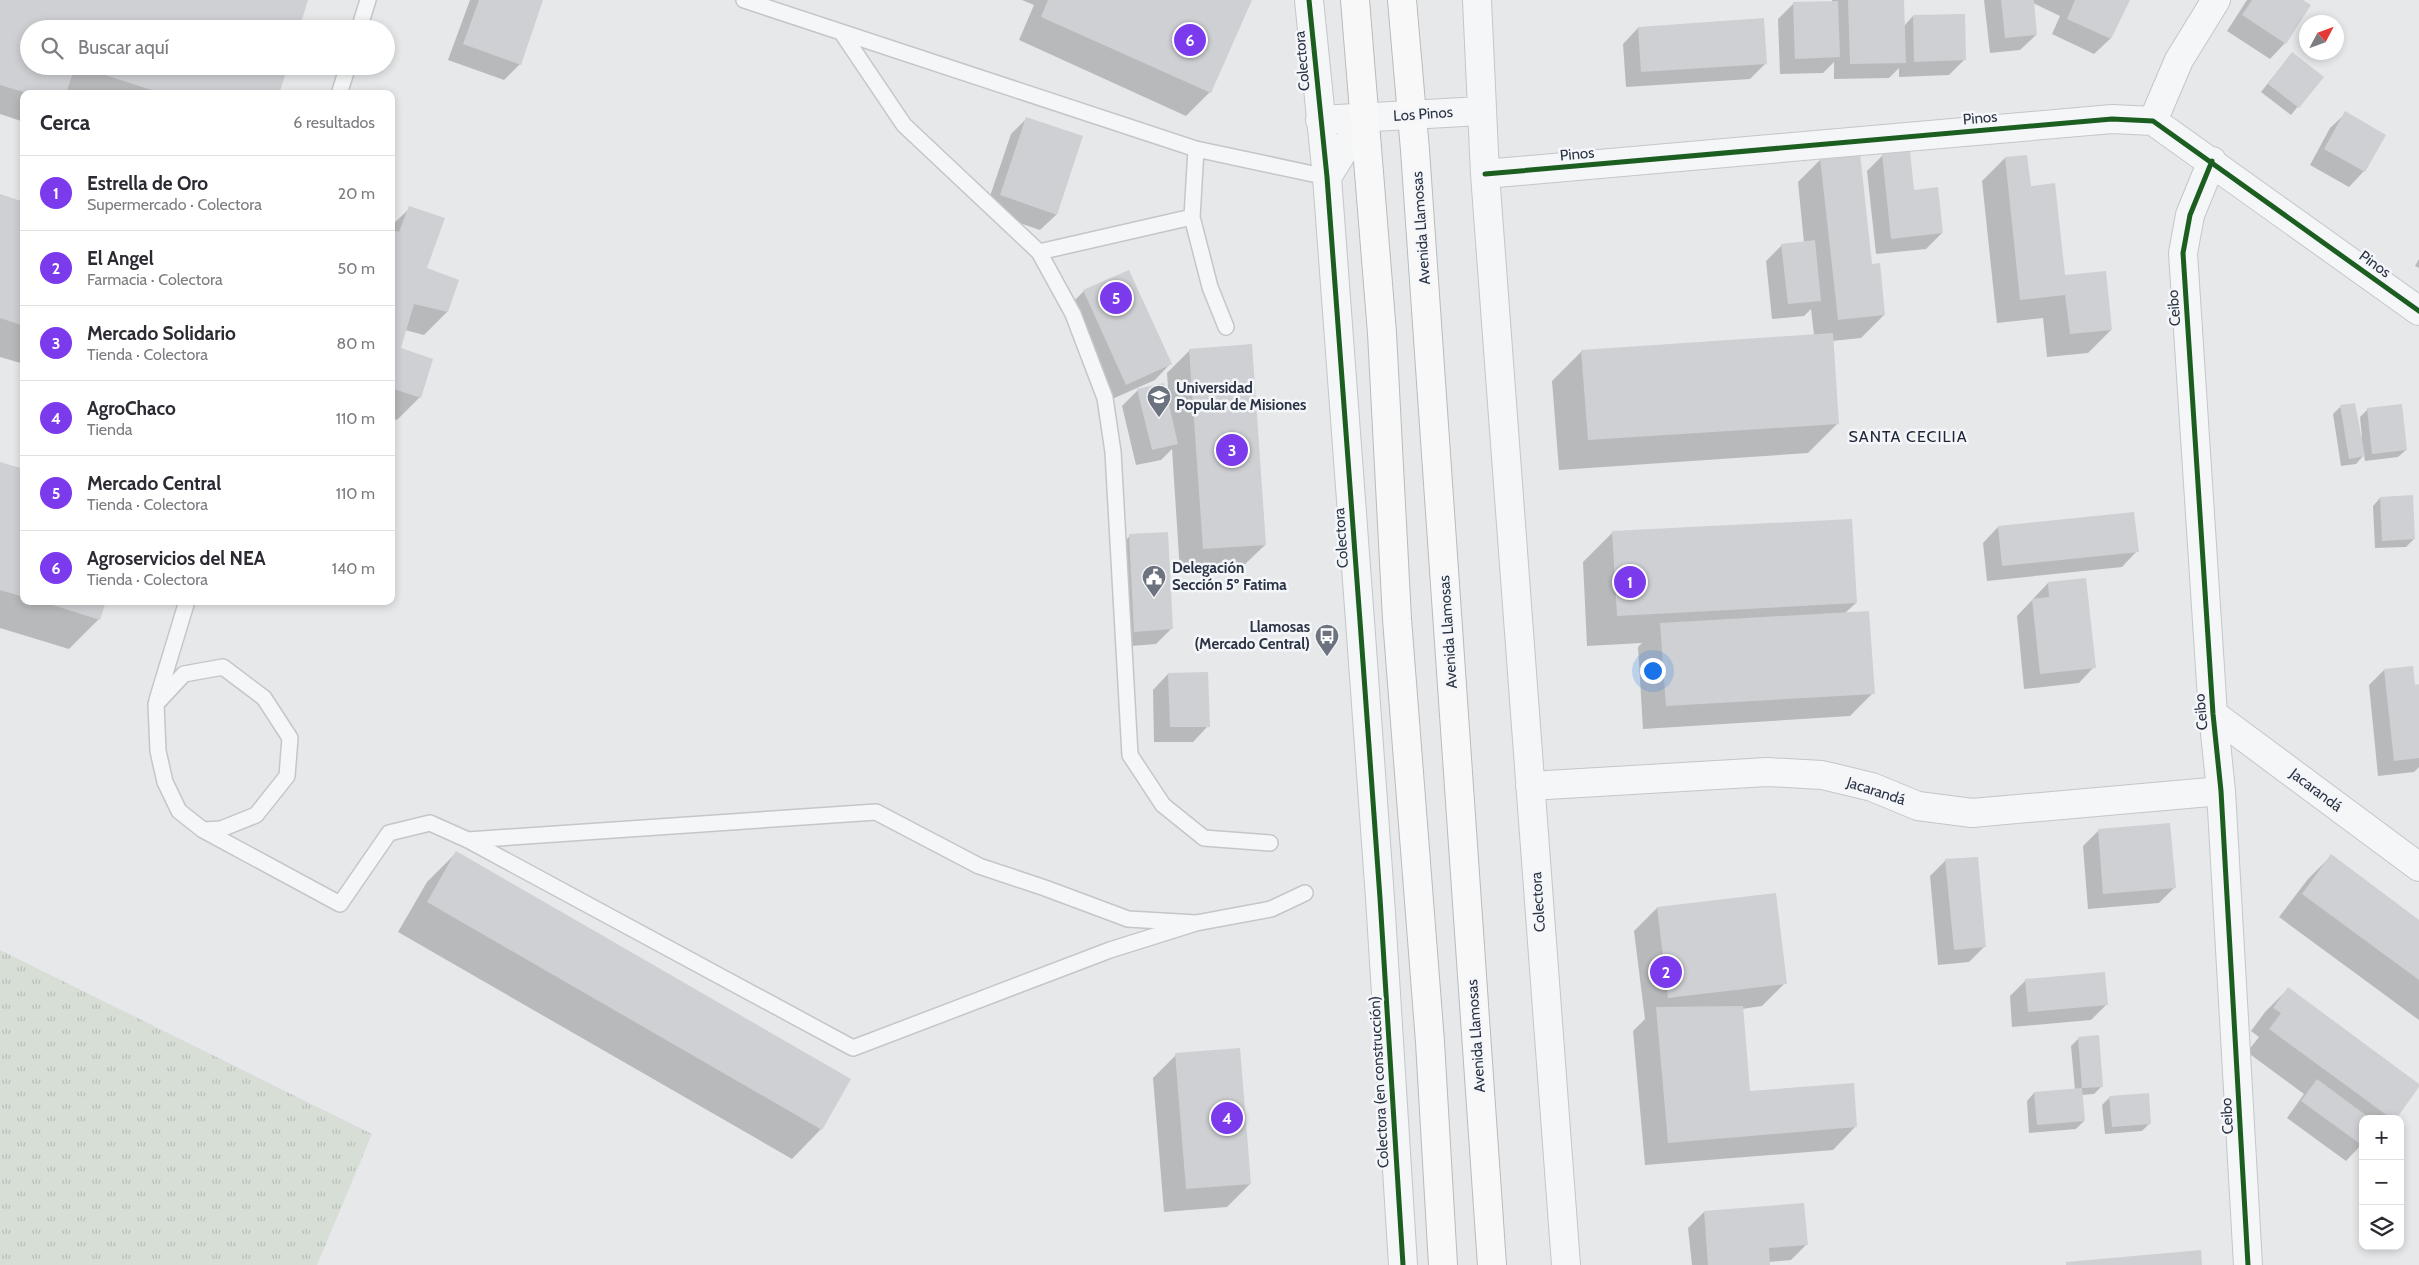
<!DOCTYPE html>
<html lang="es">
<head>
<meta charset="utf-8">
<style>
  body { margin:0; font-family:Cabin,sans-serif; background:#f7f7f7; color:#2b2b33 }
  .controls { position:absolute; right:15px; bottom:15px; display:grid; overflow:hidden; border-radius:10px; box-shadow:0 2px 8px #0003 }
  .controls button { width:45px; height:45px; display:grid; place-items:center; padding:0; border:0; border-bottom:1px solid #e1e1e2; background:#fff; color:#2b2b33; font:25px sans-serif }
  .compass { position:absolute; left:2299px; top:15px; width:45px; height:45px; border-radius:50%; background:#fff; box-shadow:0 2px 8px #0003; rotate:49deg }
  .you { position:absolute; left:1652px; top:670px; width:18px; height:18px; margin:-12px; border:4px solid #fff; border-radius:50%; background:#1a73e8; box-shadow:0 0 0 8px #1a73e833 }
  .badge { display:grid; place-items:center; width:32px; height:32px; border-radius:50%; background:#7c3aed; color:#fff; font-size:16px; font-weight:700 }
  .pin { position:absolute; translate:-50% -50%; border:2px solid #fff; box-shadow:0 1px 5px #0006 }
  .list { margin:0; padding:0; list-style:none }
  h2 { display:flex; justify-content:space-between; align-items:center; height:65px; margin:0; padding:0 20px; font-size:21px }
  h2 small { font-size:16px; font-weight:400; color:#7c7c81 }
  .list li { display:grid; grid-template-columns:32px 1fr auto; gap:15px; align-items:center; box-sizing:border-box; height:75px; padding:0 20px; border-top:1px solid #e1e1e2 }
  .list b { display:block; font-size:19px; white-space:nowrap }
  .list p { margin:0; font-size:16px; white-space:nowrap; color:#7c7c81 }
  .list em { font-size:16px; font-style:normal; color:#7c7c81 }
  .icon { flex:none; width:28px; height:28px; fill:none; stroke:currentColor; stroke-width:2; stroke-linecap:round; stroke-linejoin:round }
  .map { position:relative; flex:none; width:2419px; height:1265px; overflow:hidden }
  .search { position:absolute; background:#fff; box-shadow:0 2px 8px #0003; left:20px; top:20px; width:375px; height:55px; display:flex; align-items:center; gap:12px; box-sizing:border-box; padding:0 18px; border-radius:28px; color:#7c7c81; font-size:19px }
  .panel { position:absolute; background:#fff; box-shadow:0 2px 8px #0003; left:20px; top:90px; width:375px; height:515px; border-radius:10px }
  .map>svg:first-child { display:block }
  .grass { fill:url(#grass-tufts) }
  .shadow { fill:#0003 }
  .building { fill:#ced0d3 }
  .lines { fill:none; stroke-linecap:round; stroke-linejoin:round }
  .lane-casing { stroke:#c4c6c8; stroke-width:18 }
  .street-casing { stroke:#c4c6c8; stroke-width:30 }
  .highway-casing { stroke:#b8bbbf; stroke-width:30 }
  .lane { stroke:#f5f6f7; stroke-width:15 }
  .street { stroke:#f5f6f7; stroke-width:28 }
  .highway { stroke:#f8f8f8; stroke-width:28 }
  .cycleway-casing { stroke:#f4f6f9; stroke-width:8 }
  .cycleway { stroke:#1b5e20; stroke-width:5 }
  .labels { text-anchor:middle; stroke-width:5; stroke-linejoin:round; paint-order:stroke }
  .street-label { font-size:15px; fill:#2b3445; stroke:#f4f6f9 }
  .poi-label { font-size:15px; font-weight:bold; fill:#2b3445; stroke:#f4f6f9; text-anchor:start }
  .neighbourhood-label { font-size:16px; letter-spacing:1px; fill:#1d2536; stroke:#f4f6f9 }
</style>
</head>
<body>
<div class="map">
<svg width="2419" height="1265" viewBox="0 0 2419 1265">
  <defs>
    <pattern id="grass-tufts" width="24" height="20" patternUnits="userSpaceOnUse" patternTransform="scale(1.25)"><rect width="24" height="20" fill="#d6ded6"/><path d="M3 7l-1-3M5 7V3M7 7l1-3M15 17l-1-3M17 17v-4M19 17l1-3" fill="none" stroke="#b8bfb9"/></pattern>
  </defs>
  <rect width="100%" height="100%" fill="#e6e8ea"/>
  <path class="grass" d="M0,950L372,1134L317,1265H0Z"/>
  <path class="shadow" d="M0,0H307L29,29V66H287L278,94H24V122L0,114Z
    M470,0H540L520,64L504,80L448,60Z
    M1022,0H1250L1210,92L1186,116L1019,40L1034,5Z
    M1832,0H1903L1904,26L1913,16L1965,59L1949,75L1899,77V68L1889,78L1834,79V62L1823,73L1780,74L1778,19L1793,4L1832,2Z
    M1984,0H2128L2110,39L2094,54L2052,34L2060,16L2033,3L2036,35L2020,50L1990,53Z
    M2247,0H2301L2285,43L2270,59L2227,31Z
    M1638,28L1766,63L1750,79L1626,87L1623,44Z
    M2292,53L2322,77L2291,115L2261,92Z
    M2346,113L2364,171L2349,187L2310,165L2330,128Z
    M1027,118L1056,215L1040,230L985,211L1011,134Z
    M1883,155L1913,191L1942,233L1926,249L1876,254L1867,171Z
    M2005,158L2030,187L2063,277L2111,330L2088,353L2047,357L2043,318L1997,323L1982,181Z
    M1821,159L1870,265L1884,315L1861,338L1832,341L1838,423L1808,453L1559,470L1552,381L1582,351L1814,335L1811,309L1804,316L1772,319L1766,261L1782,245L1804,243L1798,182Z
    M0,196L24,203V364L0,357Z
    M410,208L426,269L458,281L447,312L424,335L405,330L400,349L420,397L397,420L391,418V226Z
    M2419,259V268L2415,266Z
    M1084,291L1170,364L1155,380L1110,400L1068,307Z
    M1190,350L1265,545L1241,568L1180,572L1172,449L1161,460L1136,465L1122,406L1138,390L1169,401L1167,373Z
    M2340,407L2360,438L2362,437L2360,417L2368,409L2406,450L2398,457L2365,461L2364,455L2356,464L2341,466L2333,414Z
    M0,464L24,471V601H104L99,619L69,649L0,628Z
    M2380,498L2414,539L2406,547L2375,548L2373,506Z
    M1998,527L2137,551L2122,567L1987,581L1983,543Z
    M1612,533L1856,603L1845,613L1873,693L1850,716L1643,729L1638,647L1642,643L1587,646L1583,562Z
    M1130,536L1171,629L1156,644L1119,647L1114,551Z
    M2048,583L2094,667L2079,683L2024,689L2017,616Z
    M2384,670L2413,686L2419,685V767L2414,772L2378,776L2369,685Z
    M1168,674L1208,726L1193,742H1154L1153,690Z
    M2098,831L2175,887L2159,903L2088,909L2083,846Z
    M457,852L821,1129L792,1159L398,932L427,882Z
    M2331,856L2419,922V1020L2279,917L2308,879Z
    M1946,860L1984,947L1969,962L1938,965L1930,876Z
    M1657,908L1785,983L1762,1006L1742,1009L1749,1093L1856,1126L1833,1150L1645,1165L1633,1031L1645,1019L1634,931Z
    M2026,980L2106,1005L2091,1020L2012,1027L2010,996Z
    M2288,989L2394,1119H2363V1143L2346,1161L2287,1118L2304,1094L2247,1052L2259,1037L2251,1031L2265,1012Z
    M2078,1039L2102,1086L2094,1094L2082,1095L2084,1121L2076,1129L2029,1133L2027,1101L2034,1093L2075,1090L2071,1046Z
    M1176,1055L1250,1184L1227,1207L1164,1212L1153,1078Z
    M2110,1097L2150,1123L2142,1131L2105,1134L2102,1105Z
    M1704,1212L1807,1244L1791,1260L1769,1262V1265H1692L1688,1228Z"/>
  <path class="building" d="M0,0H308L299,29H29V66H75L66,94H30L0,85Z
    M479,0H543L521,65L463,44Z
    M1048,0H1252L1211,93L1041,17Z
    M1848,0H1904L1906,63L1850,64Z
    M2001,0H2034L2037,35L2005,38Z
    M2075,0H2130L2111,39L2067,19Z
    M2252,0H2303L2311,5L2286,44L2242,15Z
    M1838,1L1840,57L1795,59L1793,2Z
    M1965,14L1966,60L1914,62L1913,15Z
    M1764,18L1767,64L1641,72L1638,27Z
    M2292,52L2324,77L2299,108L2268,84Z
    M77,66H288L279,94H164Z
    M2345,111L2386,135L2365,172L2324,149Z
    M1026,117L1083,136L1057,215L1000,195Z
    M1910,151L1914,190L1938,187L1943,233L1891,239L1882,154Z
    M1860,153L1872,264L1880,263L1885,315L1838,320L1820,158Z
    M2027,155L2031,186L2055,183L2065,275L2106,271L2112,330L2070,334L2065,295L2020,300L2005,157Z
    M0,194L24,202V326L0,318Z
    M409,206L445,218L427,268L459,280L448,312L414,304L401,348L433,359L421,398L391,388V230L399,232Z
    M1815,240L1821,301L1788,304L1781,244Z
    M1129,270L1172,364L1126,385L1083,290Z
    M1833,333L1839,424L1588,440L1581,350Z
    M1252,344L1266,545L1203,549L1189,349Z
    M1164,383L1178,444L1152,450L1137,389Z
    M2355,403L2365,456L2349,459L2340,405Z
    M2402,404L2407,450L2372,454L2367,408Z
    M0,462L24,469V597L0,590Z
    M2413,495L2415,539L2382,541L2380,497Z
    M2134,512L2139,552L2002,566L1998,526Z
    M1852,519L1857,603L1617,616L1612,531Z
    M1168,532L1173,629L1134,632L1129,534Z
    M2086,578L2096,668L2040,674L2032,599L2049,597L2048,582Z
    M40,601H106L100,620Z
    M1869,611L1875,694L1666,706L1660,623Z
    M2413,666L2415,685L2419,684V758L2394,761L2384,669Z
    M1208,672L1210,727H1170L1168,673Z
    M2170,823L2176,888L2103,894L2098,829Z
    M456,851L851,1079L822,1130L427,902Z
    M2331,854L2419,920V980L2302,894Z
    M1978,857L1986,947L1954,950L1945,859Z
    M1776,893L1787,984L1668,998L1657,907Z
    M2105,972L2108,1005L2028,1012L2025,979Z
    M2288,987L2419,1084V1087L2396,1119H2392L2269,1029L2281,1013L2273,1008Z
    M1743,1006L1750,1091L1854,1083L1857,1127L1668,1143L1656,1007Z
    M2099,1035L2103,1087L2082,1088L2078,1037Z
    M1240,1048L1251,1184L1186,1189L1175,1053Z
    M2317,1079L2371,1119H2363V1146L2301,1101Z
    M2082,1088L2085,1121L2037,1125L2034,1092Z
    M2149,1093L2151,1124L2112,1127L2109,1096Z
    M1804,1203L1808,1245L1769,1248L1770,1265H1708L1704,1211Z
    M2201,1250L2202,1265H2066V1262Z"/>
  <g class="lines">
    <defs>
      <path id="lane" d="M744,0L1196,149L1327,177
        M359,29L368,0
        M842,33L904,125L1039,252L1073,314L1105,398L1113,452L1130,755L1163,805L1204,838L1270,843
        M339,94L348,66
        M1196,149L1192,217L1210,287L1226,327
        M1039,252L1192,217
        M157,700L187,601
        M203,830L221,829L256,815L287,776L290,738L264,698L223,667L184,674L156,704L158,751L165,782L179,811L203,830L340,904L389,833L430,823L468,840L853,1048L1110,950L1196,923
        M468,840L876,812L979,866L1045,888L1128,919L1196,923L1271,909L1305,893"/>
      <path id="street" d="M1309,0L1327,177L1360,621L1380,898L1403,1265
        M1477,0L1485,174L1566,1265
        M1320,120L1481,111
        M2153,121L2179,60L2216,0
        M2212,161L2190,215L2183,253L2213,714L2221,791L2248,1265
        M1485,174L2112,119L2153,121L2419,311
        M1327,177L1364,118
        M2213,714L2419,867
        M1530,786L1767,772L1822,775L1872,787L1918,806L1972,813L2221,791"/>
      <path id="highway" d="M1355,0L1382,333L1397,619L1430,1042L1443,1265
        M1402,0L1415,150L1492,1265"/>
    </defs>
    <use href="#lane" class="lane-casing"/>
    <use href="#street" class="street-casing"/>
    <use href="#highway" class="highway-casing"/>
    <use href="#lane" class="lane"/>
    <use href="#street" class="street"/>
    <use href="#highway" class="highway"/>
    <defs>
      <path id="cycleway" d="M1309,0L1327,177L1360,621L1380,898L1403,1265
        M2212,161L2190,215L2183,253L2213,714L2221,791L2248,1265
        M1485,174L2112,119L2153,121L2419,311"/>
    </defs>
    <use href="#cycleway" class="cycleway-casing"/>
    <use href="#cycleway" class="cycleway"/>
  </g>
  <defs>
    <symbol id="school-pin" viewBox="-11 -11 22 30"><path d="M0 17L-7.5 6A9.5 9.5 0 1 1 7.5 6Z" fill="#6c737f" stroke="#f4f6f9"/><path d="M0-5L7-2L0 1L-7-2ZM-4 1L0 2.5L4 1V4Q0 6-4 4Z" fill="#fff"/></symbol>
    <symbol id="civic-pin" viewBox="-11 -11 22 30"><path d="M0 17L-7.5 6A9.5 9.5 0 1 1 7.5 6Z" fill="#6c737f" stroke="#f4f6f9"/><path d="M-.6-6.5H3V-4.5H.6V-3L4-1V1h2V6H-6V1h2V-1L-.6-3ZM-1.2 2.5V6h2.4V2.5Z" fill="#fff"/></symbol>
    <symbol id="bus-pin" viewBox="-11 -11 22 30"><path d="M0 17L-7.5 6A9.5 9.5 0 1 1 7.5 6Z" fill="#6c737f" stroke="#f4f6f9"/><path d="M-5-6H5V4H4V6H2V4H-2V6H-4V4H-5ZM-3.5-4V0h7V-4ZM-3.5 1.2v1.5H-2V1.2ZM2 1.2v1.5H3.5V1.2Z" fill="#fff"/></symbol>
  </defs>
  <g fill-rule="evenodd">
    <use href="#school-pin" x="1145" y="383" width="28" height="38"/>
    <use href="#civic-pin" x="1140" y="563" width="28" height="38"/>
    <use href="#bus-pin" x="1313" y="622" width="28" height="38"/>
  </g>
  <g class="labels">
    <g class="street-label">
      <text transform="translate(1302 61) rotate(-95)" y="5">Colectora</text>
      <text transform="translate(1423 114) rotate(-4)" y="5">Los Pinos</text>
      <text transform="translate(1980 118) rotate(-5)" y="5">Pinos</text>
      <text transform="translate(1577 154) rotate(-5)" y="5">Pinos</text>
      <text transform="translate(1421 228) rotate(-94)" y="5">Avenida Llamosas</text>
      <text transform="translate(2375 264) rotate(36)" y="5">Pinos</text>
      <text transform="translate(2174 308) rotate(-94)" y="5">Ceibo</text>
      <text transform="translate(1341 538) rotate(-94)" y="5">Colectora</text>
      <text transform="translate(1448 632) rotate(-94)" y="5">Avenida Llamosas</text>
      <text transform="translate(2201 712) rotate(-95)" y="5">Ceibo</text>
      <text transform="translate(2316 790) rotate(37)" y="5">Jacarandá</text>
      <text transform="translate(1876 791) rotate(18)" y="5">Jacarandá</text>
      <text transform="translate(1538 902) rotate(-94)" y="5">Colectora</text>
      <text transform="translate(1476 1036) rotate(-94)" y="5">Avenida Llamosas</text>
      <text transform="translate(1379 1082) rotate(-93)" y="5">Colectora (en construcción)</text>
      <text transform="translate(2227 1116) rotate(-93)" y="5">Ceibo</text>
    </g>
    <g class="poi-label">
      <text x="1176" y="393">Universidad<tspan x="1176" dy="17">Popular de Misiones</tspan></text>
      <text x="1172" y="573">Delegación<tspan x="1172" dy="17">Sección 5º Fatima</tspan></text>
      <text x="1310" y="632" text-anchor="end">Llamosas<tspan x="1310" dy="17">(Mercado Central)</tspan></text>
    </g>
    <g class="neighbourhood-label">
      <text x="1908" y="442">SANTA CECILIA</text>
    </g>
  </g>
</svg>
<div class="controls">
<button>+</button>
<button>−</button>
<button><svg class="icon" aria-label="layers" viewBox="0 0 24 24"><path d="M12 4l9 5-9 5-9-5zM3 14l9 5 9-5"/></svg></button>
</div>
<svg class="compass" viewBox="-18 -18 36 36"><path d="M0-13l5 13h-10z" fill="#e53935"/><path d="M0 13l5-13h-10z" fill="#7c7c81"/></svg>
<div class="you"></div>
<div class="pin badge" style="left:1630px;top:582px">1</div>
<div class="pin badge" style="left:1666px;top:972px">2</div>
<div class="pin badge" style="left:1232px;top:450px">3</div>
<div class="pin badge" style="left:1227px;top:1118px">4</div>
<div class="pin badge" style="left:1116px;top:298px">5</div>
<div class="pin badge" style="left:1190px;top:40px">6</div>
<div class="search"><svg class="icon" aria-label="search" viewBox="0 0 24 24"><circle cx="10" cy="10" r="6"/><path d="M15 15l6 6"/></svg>Buscar aquí</div>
<section class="panel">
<h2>Cerca<small>6 resultados</small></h2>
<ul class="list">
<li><span class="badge">1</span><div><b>Estrella de Oro</b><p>Supermercado · Colectora</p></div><em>20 m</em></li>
<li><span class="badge">2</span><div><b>El Angel</b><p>Farmacia · Colectora</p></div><em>50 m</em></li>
<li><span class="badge">3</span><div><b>Mercado Solidario</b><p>Tienda · Colectora</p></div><em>80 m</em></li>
<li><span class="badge">4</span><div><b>AgroChaco</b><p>Tienda</p></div><em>110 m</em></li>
<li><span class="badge">5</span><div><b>Mercado Central</b><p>Tienda · Colectora</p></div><em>110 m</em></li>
<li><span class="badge">6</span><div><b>Agroservicios del NEA</b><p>Tienda · Colectora</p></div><em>140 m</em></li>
</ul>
</section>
</div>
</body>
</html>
